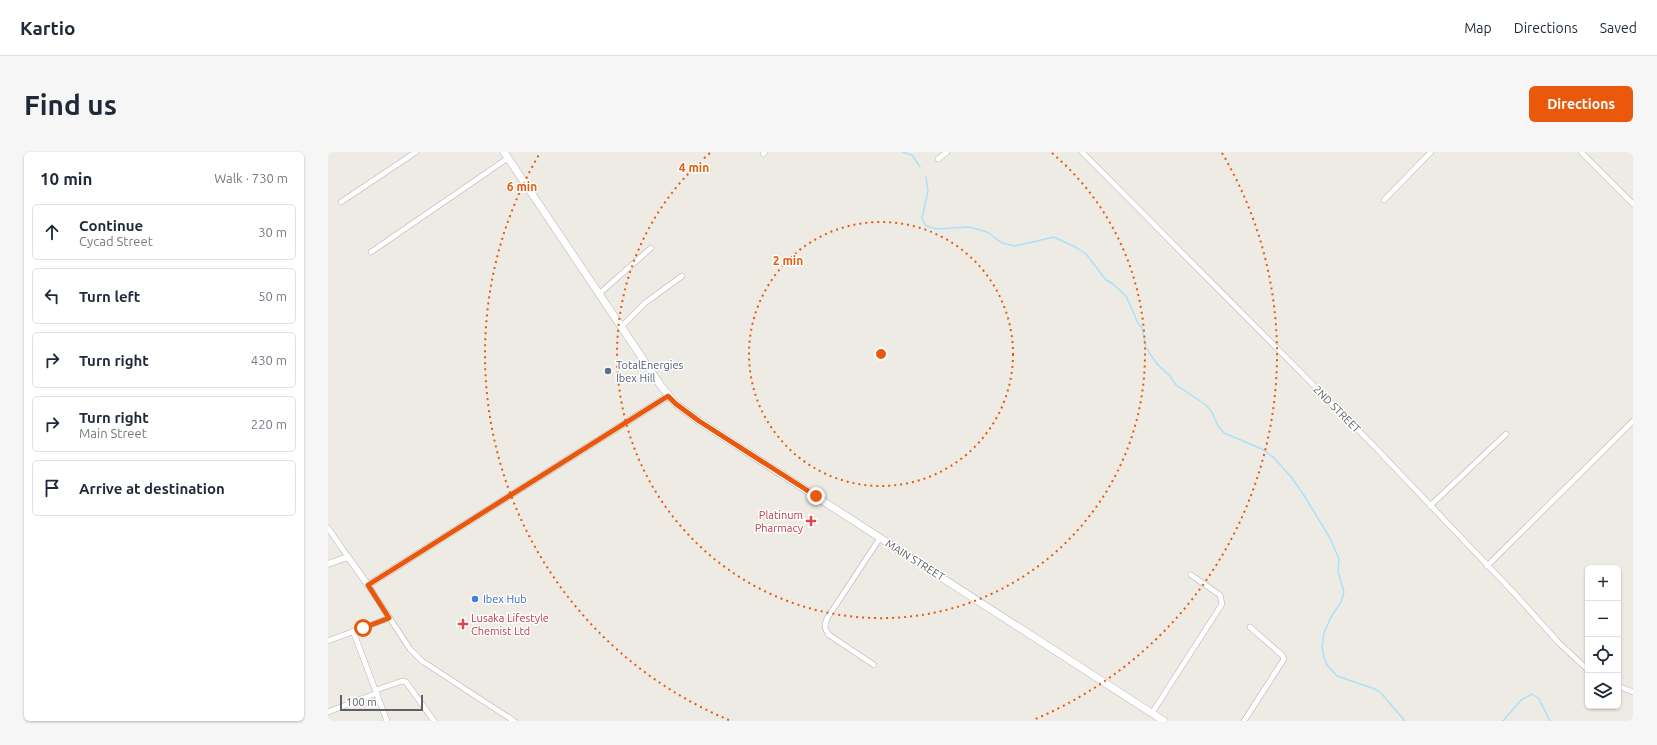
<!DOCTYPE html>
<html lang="en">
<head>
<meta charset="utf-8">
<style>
  body { margin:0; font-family:Ubuntu,sans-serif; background:#f6f6f7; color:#1f2937 }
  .controls { position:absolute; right:12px; bottom:12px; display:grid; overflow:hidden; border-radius:6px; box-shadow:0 1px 3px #0004 }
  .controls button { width:36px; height:36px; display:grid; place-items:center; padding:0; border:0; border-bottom:1px solid #e0e1e3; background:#fff; color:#1f2937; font:20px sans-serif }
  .scale { position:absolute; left:12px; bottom:10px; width:83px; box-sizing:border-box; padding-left:4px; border:2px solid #5d6165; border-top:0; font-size:11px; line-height:14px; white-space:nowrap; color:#5d6165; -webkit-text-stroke:3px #fff; paint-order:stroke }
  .stop { position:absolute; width:12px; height:12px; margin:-9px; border:3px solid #ea580c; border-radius:50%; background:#fff }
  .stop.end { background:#ea580c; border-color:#fff; box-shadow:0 1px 4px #0008 }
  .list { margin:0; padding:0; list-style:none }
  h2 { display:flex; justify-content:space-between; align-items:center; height:52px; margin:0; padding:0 16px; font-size:17px }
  h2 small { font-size:13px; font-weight:400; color:#747a83 }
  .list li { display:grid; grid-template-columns:26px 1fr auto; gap:12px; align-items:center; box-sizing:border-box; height:56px; margin:0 8px 8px; padding:0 8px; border:1px solid #e0e1e3; border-radius:6px }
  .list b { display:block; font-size:15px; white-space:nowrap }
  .list p { margin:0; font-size:13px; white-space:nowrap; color:#747a83 }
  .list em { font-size:13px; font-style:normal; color:#747a83 }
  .icon { flex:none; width:22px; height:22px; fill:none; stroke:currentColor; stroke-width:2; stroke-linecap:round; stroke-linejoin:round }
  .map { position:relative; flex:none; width:1305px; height:569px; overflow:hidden; border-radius:6px }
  header { display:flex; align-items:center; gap:24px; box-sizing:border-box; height:56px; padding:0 20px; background:#fff; border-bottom:1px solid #e0e1e3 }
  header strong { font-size:19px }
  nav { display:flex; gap:22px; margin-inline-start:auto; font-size:14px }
  .intro { display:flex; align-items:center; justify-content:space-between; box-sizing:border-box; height:96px; padding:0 24px }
  h1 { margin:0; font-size:28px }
  .button { padding:10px 18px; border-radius:6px; background:#ea580c; color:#fff; font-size:14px; font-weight:700 }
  main { display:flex; gap:24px; padding:0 24px }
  aside { flex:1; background:#fff; border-radius:6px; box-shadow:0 1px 3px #0004 }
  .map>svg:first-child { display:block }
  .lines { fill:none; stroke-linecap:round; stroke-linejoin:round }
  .stream { stroke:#a9e1fa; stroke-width:1.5 }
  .minor-casing { stroke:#b0b3b7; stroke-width:6 }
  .tertiary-casing { stroke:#b0b3b7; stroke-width:7 }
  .secondary-casing { stroke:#b1b5b9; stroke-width:8 }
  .minor { stroke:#fff; stroke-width:5 }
  .tertiary { stroke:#fff; stroke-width:6 }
  .secondary { stroke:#fff; stroke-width:7 }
  .route { stroke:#ea580c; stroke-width:5 }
  .ring { fill:none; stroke:#e8590c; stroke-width:2; stroke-dasharray:2 4 }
  .service-dot { fill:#5c6f8a; stroke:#fff; stroke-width:1.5 }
  .health-dot { fill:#e0444e; stroke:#fff; stroke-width:1.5 }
  .shop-dot { fill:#3f7fe0; stroke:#fff; stroke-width:1.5 }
  .labels { text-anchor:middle; stroke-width:3; stroke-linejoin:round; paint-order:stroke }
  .service-label { font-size:11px; fill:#4e5e75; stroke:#fff; text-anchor:start }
  .street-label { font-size:11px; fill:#5d6165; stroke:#fff }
  .health-label { font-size:11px; fill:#be3a42; stroke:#fff; text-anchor:end }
  .shop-label { font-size:11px; fill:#366cbe; stroke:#fff; text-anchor:start }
  .centre { fill:#e8590c; stroke:#fff; stroke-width:2 }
  .ring-label { font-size:12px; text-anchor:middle; font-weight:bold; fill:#e8590c; stroke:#fff; stroke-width:3; stroke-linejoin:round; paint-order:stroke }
</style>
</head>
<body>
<header>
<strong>Kartio</strong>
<nav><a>Map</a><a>Directions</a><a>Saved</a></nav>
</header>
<div class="intro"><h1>Find us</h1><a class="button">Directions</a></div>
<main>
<aside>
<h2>10 min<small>Walk · 730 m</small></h2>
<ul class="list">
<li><svg class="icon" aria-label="ahead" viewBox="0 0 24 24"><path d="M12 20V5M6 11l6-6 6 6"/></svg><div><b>Continue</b><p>Cycad Street</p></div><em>30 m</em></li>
<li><svg class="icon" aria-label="left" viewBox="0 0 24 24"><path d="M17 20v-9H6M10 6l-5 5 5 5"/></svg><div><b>Turn left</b></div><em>50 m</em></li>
<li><svg class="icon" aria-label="right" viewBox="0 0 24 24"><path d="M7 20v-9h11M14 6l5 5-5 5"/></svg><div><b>Turn right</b></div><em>430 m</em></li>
<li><svg class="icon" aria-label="right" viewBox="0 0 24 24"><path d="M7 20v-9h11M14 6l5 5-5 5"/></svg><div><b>Turn right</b><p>Main Street</p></div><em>220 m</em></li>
<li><svg class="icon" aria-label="arrive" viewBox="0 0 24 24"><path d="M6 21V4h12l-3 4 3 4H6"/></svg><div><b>Arrive at destination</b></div></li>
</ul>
</aside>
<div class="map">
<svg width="1305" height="569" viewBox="0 0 1305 569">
  <rect width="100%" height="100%" fill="#eeebe5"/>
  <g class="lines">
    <path class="stream" d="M574,0L584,3L592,15
      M598,25L600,39L594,66L597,73L601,75L609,77L641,75L659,80L674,91L687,94L726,85L749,96L758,102L778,128L785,132L798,144L810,171L814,176L818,195L822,202L830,213L842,224L848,233L878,253L884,260L890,274L896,281L934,297L945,305L964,326L977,345L1002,386L1011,407L1010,420L1016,440L1013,450L1003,465L996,481L994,495L996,505L999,513L1009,524L1047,537L1053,541L1077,569
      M1175,569L1193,548L1204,542L1211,547L1222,569"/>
    <defs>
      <path id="minor" d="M754,0L1043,291L1188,443L1231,491L1260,518
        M1253,0L1305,52
        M435,2L437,0
        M610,7L619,0
        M1056,48L1103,0
        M13,50L88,0
        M43,100L180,6
        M271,142L323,96
        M293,175L317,151L354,124
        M1102,354L1178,282
        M0,376L20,405
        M1159,414L1305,269
        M40,433L82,497L94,509L186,569
        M25,479L59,569
        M0,489L61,466
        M546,513L501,483C496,476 496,472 500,465L552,386
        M1290,534L1305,540
        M48,538L74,529L78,530L106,569
        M0,560L49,541
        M824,561L894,452L892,443L863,423
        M916,569L956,507L954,503L922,475"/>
      <path id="tertiary" d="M0,412L20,405L40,433L340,244"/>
      <path id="secondary" d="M176,0L333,234L348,252L371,269L836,569"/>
    </defs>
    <use href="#minor" class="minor-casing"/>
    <use href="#tertiary" class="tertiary-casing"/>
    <use href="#secondary" class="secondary-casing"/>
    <use href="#minor" class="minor"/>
    <use href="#tertiary" class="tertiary"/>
    <use href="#secondary" class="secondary"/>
  </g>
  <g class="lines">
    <path class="route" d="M35,476L61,466L40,433L340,244L348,252L371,269L488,344"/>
  </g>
  <g class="ring">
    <circle cx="553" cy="202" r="132"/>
    <path d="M724 1A264 264 0 1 1 382 1"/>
    <path d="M401 568A396 396 0 0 1 212 1M894 1A396 396 0 0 1 705 568"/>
  </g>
  <circle class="service-dot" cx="280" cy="219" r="4"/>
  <g class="health-dot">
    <path d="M481 363h4v4h4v4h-4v4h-4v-4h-4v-4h4z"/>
    <path d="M133 466h4v4h4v4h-4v4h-4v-4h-4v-4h4z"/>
  </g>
  <circle class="shop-dot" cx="147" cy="447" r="4"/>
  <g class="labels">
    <g class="service-label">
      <text x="288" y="217">TotalEnergies<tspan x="288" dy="13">Ibex Hill</tspan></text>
    </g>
    <g class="street-label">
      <text transform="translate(1009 257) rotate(45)" y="4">2ND STREET</text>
      <text transform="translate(587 408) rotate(32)" y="4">MAIN STREET</text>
    </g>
    <g class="health-label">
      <text x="475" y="367">Platinum<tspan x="475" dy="13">Pharmacy</tspan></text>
      <text x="143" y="470" text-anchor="start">Lusaka Lifestyle<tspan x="143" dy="13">Chemist Ltd</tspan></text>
    </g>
    <g class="shop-label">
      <text x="155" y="451">Ibex Hub</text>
    </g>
  </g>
  <circle cx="553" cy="202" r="6" class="centre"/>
  <g class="ring-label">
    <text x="366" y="20">4 min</text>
    <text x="194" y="39">6 min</text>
    <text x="460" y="113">2 min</text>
  </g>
</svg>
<div class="controls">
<button>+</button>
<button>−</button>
<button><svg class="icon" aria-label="locate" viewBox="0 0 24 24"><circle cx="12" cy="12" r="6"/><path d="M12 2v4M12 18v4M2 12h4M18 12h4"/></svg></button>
<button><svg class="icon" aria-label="layers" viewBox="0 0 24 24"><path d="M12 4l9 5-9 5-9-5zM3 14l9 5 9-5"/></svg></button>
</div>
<div class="scale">100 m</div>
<div class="stop" style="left:35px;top:476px"></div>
<div class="stop end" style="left:488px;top:344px"></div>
</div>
</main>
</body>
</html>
